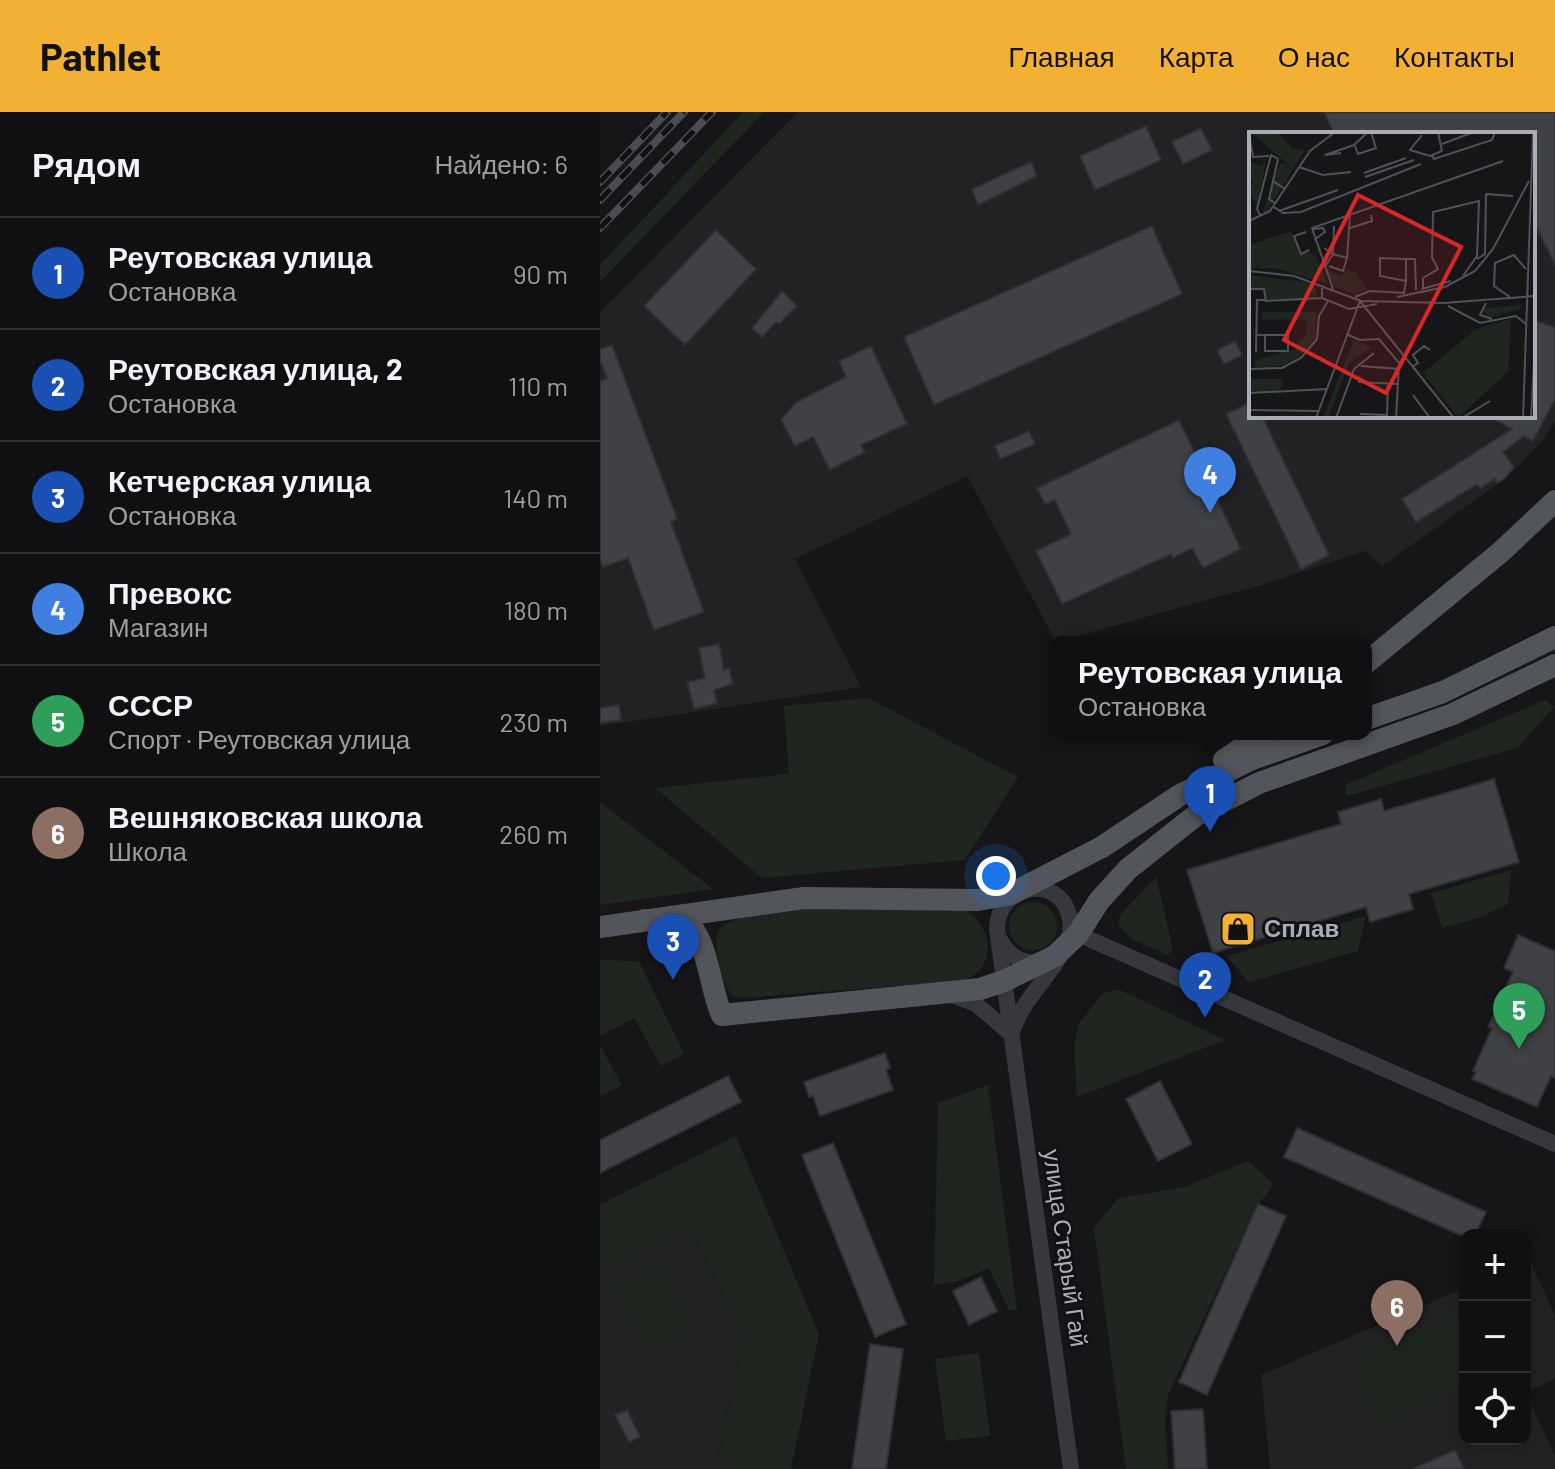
<!DOCTYPE html>
<html lang="ru">
<head>
<meta charset="utf-8">
<style>
  body { margin:0; font-family:Barlow,sans-serif; background:#19191b; color:#f1f3f6 }
  .controls { position:absolute; right:24px; bottom:24px; display:grid; overflow:hidden; border-radius:16px; box-shadow:0 4px 12px #0003 }
  .controls button { width:72px; height:72px; display:grid; place-items:center; padding:0; border:0; border-bottom:2px solid #303032; background:#101012; color:#f1f3f6; font:40px sans-serif }
  .you { position:absolute; left:396px; top:764px; width:28px; height:28px; margin:-20px; border:6px solid #fff; border-radius:50%; background:#1a73e8; box-shadow:0 0 0 12px #1a73e833 }
  .badge { display:grid; place-items:center; width:52px; height:52px; border-radius:50%; background:#f2b134; color:#fff; font-size:26px; font-weight:700 }
  .pin { position:absolute; translate:-50% -66px; filter:drop-shadow(0 2px 4px #0008) }
  .pin::after { content:''; position:absolute; top:42px; width:28px; height:24px; background:inherit; clip-path:polygon(0 0,100% 0,50% 100%) }
  .popup { position:absolute; left:448px; top:524px; width:324px; height:104px; box-sizing:border-box; display:grid; place-content:center; border-radius:16px; background:#101012; filter:drop-shadow(0 2px 6px #0005); font-size:26px; white-space:nowrap; color:#9c9d9f }
  .popup b { font-size:30px; color:#f1f3f6 }
  .popup::after { content:''; position:absolute; left:50%; top:100%; margin-left:-16px; border:16px solid transparent; border-top-color:#101012 }
  .list { margin:0; padding:0; list-style:none }
  h2 { display:flex; justify-content:space-between; align-items:center; height:104px; margin:0; padding:0 32px; font-size:34px }
  h2 small { font-size:26px; font-weight:400; color:#9c9d9f }
  .list li { display:grid; grid-template-columns:52px 1fr auto; gap:24px; align-items:center; box-sizing:border-box; height:112px; padding:0 32px; border-top:2px solid #303032 }
  .list b { display:block; font-size:30px; white-space:nowrap }
  .list p { margin:0; font-size:26px; white-space:nowrap; color:#9c9d9f }
  .list em { font-size:26px; font-style:normal; color:#9c9d9f }
  .icon { flex:none; width:44px; height:44px; fill:none; stroke:currentColor; stroke-width:2; stroke-linecap:round; stroke-linejoin:round }
  .map { position:relative; flex:none; width:955px; height:1357px; overflow:hidden }
  header { display:flex; align-items:center; gap:48px; box-sizing:border-box; height:112px; padding:0 40px; background:#f2b134; color:#111 }
  header strong { font-size:38px }
  nav { display:flex; gap:44px; margin-inline-start:auto; font-size:28px }
  main { display:flex }
  aside { flex:1; background:#101012 }
  .map>svg:first-child { display:block }
  .built { fill:#222225; fill-rule:evenodd }
  .green { fill:#1e261f }
  .building { fill:#404145; stroke:#303034; stroke-width:2 }
  .lines { fill:none; stroke-linecap:round; stroke-linejoin:round }
  .minor { stroke:#37383d; stroke-width:16 }
  .major { stroke:#53555c; stroke-width:22 }
  .rail-casing { stroke:#4a4c52; stroke-width:8 }
  .rail { stroke:#111113; stroke-width:5; stroke-dasharray:15; stroke-linecap:butt }
  .labels { text-anchor:middle; stroke-width:6; stroke-linejoin:round; paint-order:stroke }
  .poi-label { font-size:24px; font-weight:bold; fill:#a8adb8; stroke:#111113; text-anchor:start }
  .street-label { font-size:24px; fill:#a8adb8; stroke:#111113 }
  .inset-road { fill:none; stroke:#505258; stroke-width:2 }
  .view { fill:#d62828; fill-opacity:0.15; stroke:#d62828; stroke-width:4 }
  .inset-edge { fill:none; stroke:#a8adb8; stroke-width:4 }
</style>
</head>
<body>
<header>
<strong>Pathlet</strong>
<nav><a>Главная</a><a>Карта</a><a>О нас</a><a>Контакты</a></nav>
</header>
<main>
<aside>
<h2>Рядом<small>Найдено: 6</small></h2>
<ul class="list">
<li><span class="badge" style="background:#1a4fb4">1</span><div><b>Реутовская улица</b><p>Остановка</p></div><em>90 m</em></li>
<li><span class="badge" style="background:#1a4fb4">2</span><div><b>Реутовская улица, 2</b><p>Остановка</p></div><em>110 m</em></li>
<li><span class="badge" style="background:#1a4fb4">3</span><div><b>Кетчерская улица</b><p>Остановка</p></div><em>140 m</em></li>
<li><span class="badge" style="background:#3f7fe0">4</span><div><b>Превокс</b><p>Магазин</p></div><em>180 m</em></li>
<li><span class="badge" style="background:#2e9e5b">5</span><div><b>СССР</b><p>Спорт · Реутовская улица</p></div><em>230 m</em></li>
<li><span class="badge" style="background:#8d6e63">6</span><div><b>Вешняковская школа</b><p>Школа</p></div><em>260 m</em></li>
</ul>
</aside>
<div class="map">
<svg width="955" height="1357" viewBox="0 0 955 1357">
  <rect width="100%" height="100%" fill="#161618"/>
  <path class="built" d="M198,0H955V310L941,330L906,366L782,454L765,439L661,473L456,530L367,364L195,447L261,575L0,614V200ZM651,22H933V304H651Z
    M90,1117L142,1224L116,1357H0V1160Z
    M930,1148L955,1204V1267L926,1280L955,1344V1357H670L661,1263L865,1176V1327H925V1150Z"/>
  <path class="green" d="M143,0H164L0,170V153Z
    M268,586L418,665L365,748L162,766L55,676L189,662L184,594Z
    M945,588L954,595L917,636L747,684L745,673Z
    M0,690L113,777L0,793Z
    M911,758L908,792L879,806L842,816L831,781Z
    M556,765L573,837L568,843L531,827L518,812L520,803Z
    M409 814a24 24 0 1 1 48 0a24 24 0 1 1-48 0Z
    M206,797L363,798C395,811 398,862 359,869L141,886L133,884C123,874 122,862 119,849C118,841 115,831 117,823C123,800 185,800 206,797Z
    M766,804L758,839L649,870L626,844Z
    M0,848L39,849L84,942L61,954L34,906L0,924Z
    M520,878L625,928L477,985L474,933L479,911L503,881Z
    M0,933L22,973L0,984Z
    M388,973L417,1198H409L389,1156L359,1169L334,1173L338,991Z
    M136,1024L219,1222L191,1357H116L142,1224L90,1117L0,1160V1093Z
    M648,1049L674,1072L655,1097L568,1283L565,1308L568,1357H526L494,1116L518,1086L585,1075Z
    M59,1151L92,1218L45,1241L13,1174Z
    M865,1197V1276L779,1313L751,1247Z
    M379,1241L390,1324L346,1329L335,1247Z"/>
  <path class="building" d="M724,0H955V153L933,108V22H734Z
    M546,14L561,48L495,78L480,44Z
    M601,16L612,38L583,52L572,30Z
    M431,50L437,64L378,93L372,77Z
    M552,114L582,182L334,293L304,225Z
    M116,118L156,157L85,233L44,194Z
    M182,179L197,194L179,212L176,210L162,225L152,216Z
    M933,208L955,215V287L933,329L924,324L903,340L914,355L905,366L897,371L895,367L880,376L877,372L816,410L802,387L912,317L888,304H933Z
    M635,229L642,243L624,252L617,238Z
    M12,233L77,407L71,410L104,500L54,518L28,446L3,455L0,448V269L7,266L0,249V237Z
    M271,234L307,312L261,333L265,340L230,358L213,325L195,334L181,308L195,291L246,265L239,249Z
    M651,290V304H662L729,443L701,457L626,302Z
    M579,308L641,437L603,456L592,436L573,446L571,442L462,492L436,439L471,422L455,388L445,392L437,376Z
    M429,319L435,332L400,347L395,334Z
    M119,532L124,558L129,556L133,572L114,578L117,591L94,597L87,570L105,566L99,536Z
    M19,593L21,608L0,611V596Z
    M894,667L919,750L809,782L813,797L770,810L766,795L613,841L587,758L741,712L738,700L781,687L784,699Z
    M918,823L955,839V966L951,964L937,995L872,967L876,960L873,959L892,916L888,915L913,860L904,856Z
    M285,941L290,956L286,958L293,978L220,1004L213,984L209,985L204,970Z
    M128,964L141,990L0,1061V1028Z
    M560,969L592,1032L558,1049L526,987Z
    M697,1016L886,1100L875,1123H860L684,1045Z
    M233,1031L306,1212L275,1225L202,1043Z
    M658,1092L686,1104L607,1283L579,1270Z
    M381,1165L397,1199L369,1213L353,1179Z
    M270,1232L303,1237L286,1357H252Z
    M603,1297L607,1357H575L571,1299Z
    M27,1298L40,1325L29,1330L15,1303Z
    M855,1338L864,1357H813Z"/>
  <g class="lines">
    <path class="minor" d="M471,819L955,1032
      M399,826C408,844 422,853 441,850
      M350,882L376,892L411,922
      M411,922C415,912 419,902 425,893C439,870 476,836 470,807C462,761 398,770 397,817L471,1357"/>
    <path class="major" d="M766,551L902,439L955,389
      M766,607L843,580L955,525
      M624,648L663,622
      M45,808C56,808 72,805 83,809C108,820 110,880 122,903L380,877L404,869L455,844L478,822L499,789L528,757L595,704L659,671L853,602L955,553
      M0,815L204,786L378,788L411,782L502,735L580,683L650,648L723,622"/>
    <defs>
      <path id="rail" d="M0,70L67,0
        M0,88L84,0
        M0,116L112,0"/>
    </defs>
    <use href="#rail" class="rail-casing"/>
    <use href="#rail" class="rail"/>
  </g>
  <defs>
    <symbol id="shop-square" viewBox="-11 -11 22 22"><rect x="-9" y="-9" width="18" height="18" rx="4" fill="#f2b134" stroke="#111113"/><path d="M-5-2.5h2.3a2.7 3.5 0 0 1 5.4 0H5L5.5 6h-11ZM-1.5-2.5h3a1.5 2.3 0 0 0-3 0Z" fill="#111"/></symbol>
  </defs>
  <g fill-rule="evenodd">
    <use href="#shop-square" x="618" y="797" width="40" height="40"/>
  </g>
  <g class="labels">
    <g class="poi-label">
      <text x="664" y="825">Сплав</text>
    </g>
    <g class="street-label">
      <text transform="translate(465 1136) rotate(82)" y="8">улица Старый Гай</text>
    </g>
  </g>
  <g transform="translate(649 20)">
    <rect width="286" height="286" fill="#161618"/>
    <path d="M2,0H28L43,16L56,18L44,37L39,35L43,39L18,79L14,80L29,36L32,31L39,33ZM0,28L11,34L17,30L8,74L0,58L6,48L0,50ZM42,99L51,123L60,120L68,126L79,152L25,136H0V113ZM96,137L106,140L118,157L107,163L85,154L78,138L93,144ZM0,143L56,150L67,156V168L63,162L58,168H18L16,158L0,157ZM274,172L270,177L241,186L233,177ZM13,180H68L66,206L51,225L32,234L6,235L5,229L45,217L57,202V188L13,187ZM262,187L259,240L209,285L174,241L227,197ZM105,208L123,215L100,231L79,286H74ZM0,247H33L34,250L31,259H0Z" fill="#1e261f"/>
    <path class="inset-road" d="M0,2L4,25L20,24M173,3L161,18L181,24L193,19L189,0M193,12L225,0M106,14L109,22L127,16L122,0M92,21L76,23L105,13L119,0M183,23L185,27L243,8L246,0M50,35L74,43L102,40M115,41L157,26M116,45L165,28M27,72L20,67L24,49L36,57M25,75L34,81L52,80L172,32M30,79L89,58M11,83L8,77L22,23L29,27L24,49M0,89L21,79L61,19L86,0M101,96L123,89L122,83M64,97L74,96L76,100L65,108M57,100L45,104L52,122L60,118M75,116L84,122L85,94M157,127H166L167,158M228,127L236,122L237,62L264,64M80,134L94,139L98,126M75,136L84,122L98,126L101,82M0,139L45,144L112,169L195,171L286,164M73,153V166L100,177L128,172M0,157H15L17,169L73,166M84,157L63,96L254,29M172,157L202,149M174,157V146L189,137L183,125L184,80L230,69L228,124L214,144M155,161L157,149V127L131,126V144L157,149M106,165L121,159L156,161M148,165L196,155L226,139L244,117L280,49M261,165L245,154L246,131L265,123L277,137M237,171L231,183L243,187M199,174L231,191L267,184L277,192M97,202L111,208L130,207L150,231L156,227M8,203H39V219H16V203M7,220L8,168H16M112,234L150,237M163,235L169,231L164,223L175,214L181,218M0,237L33,236L52,226L68,207L70,184L79,169M109,250L149,252M0,261L78,257M164,263L181,286M0,278L70,279M111,282L138,283L139,251M67,286L111,169L205,286M87,286L105,237L125,221M147,286L150,232M213,286L241,269M274,286L284,0M282,286L286,210"/>
    <path class="view" d="M109,63L212,115L137,261L35,208Z"/>
    <rect width="286" height="286" class="inset-edge"/>
  </g>
</svg>
<div class="controls">
<button>+</button>
<button>−</button>
<button><svg class="icon" aria-label="locate" viewBox="0 0 24 24"><circle cx="12" cy="12" r="6"/><path d="M12 2v4M12 18v4M2 12h4M18 12h4"/></svg></button>
</div>
<div class="you"></div>
<div class="pin badge" style="left:610px;top:720px;background:#1a4fb4">1</div>
<div class="popup"><b>Реутовская улица</b>Остановка</div>
<div class="pin badge" style="left:605px;top:906px;background:#1a4fb4">2</div>
<div class="pin badge" style="left:73px;top:868px;background:#1a4fb4">3</div>
<div class="pin badge" style="left:610px;top:401px;background:#3f7fe0">4</div>
<div class="pin badge" style="left:919px;top:937px;background:#2e9e5b">5</div>
<div class="pin badge" style="left:797px;top:1234px;background:#8d6e63">6</div>
</div>
</main>
</body>
</html>
